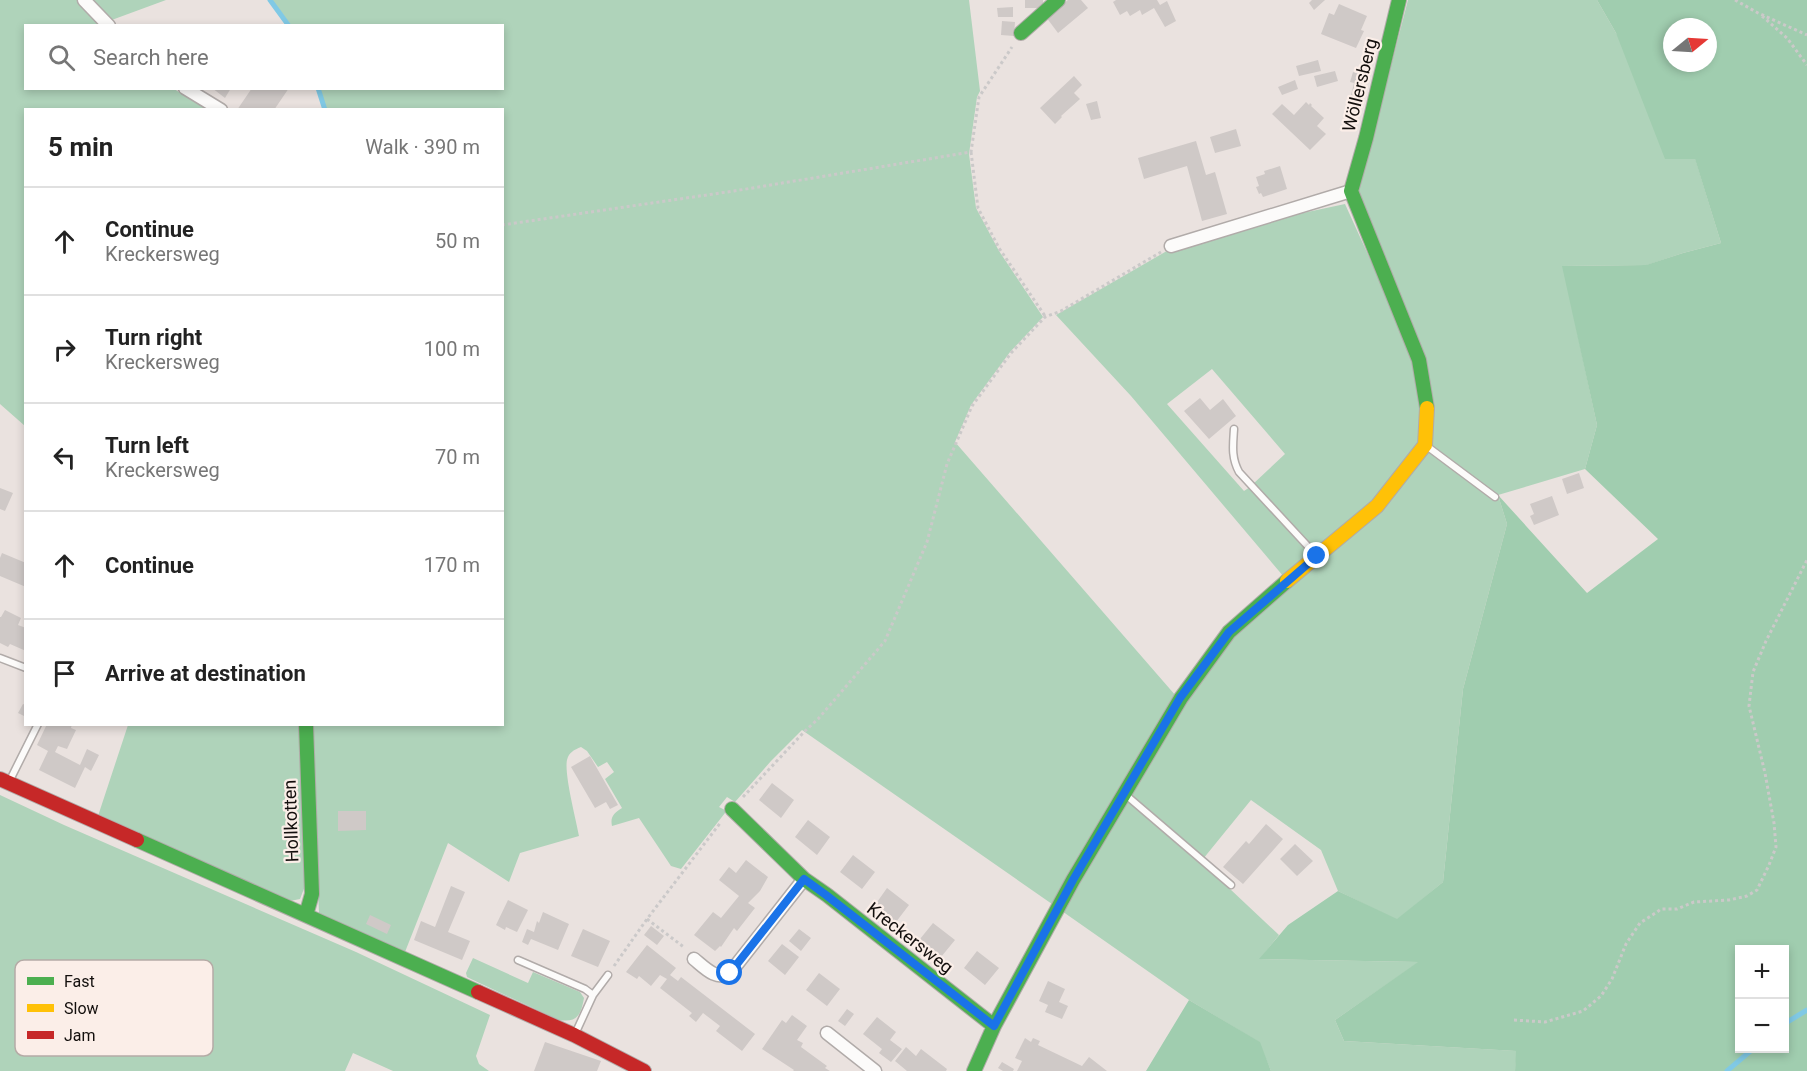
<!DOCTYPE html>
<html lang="en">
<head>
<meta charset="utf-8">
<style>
  body { margin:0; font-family:Roboto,sans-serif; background:#f6f6f6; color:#222 }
  .controls { position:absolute; right:18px; bottom:18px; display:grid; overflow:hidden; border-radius:0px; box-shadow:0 3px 9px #0003 }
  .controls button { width:54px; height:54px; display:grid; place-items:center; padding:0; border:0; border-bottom:2px solid #e0e0e0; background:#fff; color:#222; font:30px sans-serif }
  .compass { position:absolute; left:1663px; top:18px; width:54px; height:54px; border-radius:50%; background:#fff; box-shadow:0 3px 9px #0003; rotate:72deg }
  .stop { position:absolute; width:18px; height:18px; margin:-14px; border:4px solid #1a73e8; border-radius:50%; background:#fff }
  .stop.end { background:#1a73e8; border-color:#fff; box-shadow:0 2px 6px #0008 }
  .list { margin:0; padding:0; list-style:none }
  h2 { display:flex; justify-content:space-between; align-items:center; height:78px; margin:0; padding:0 24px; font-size:26px }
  h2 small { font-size:20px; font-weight:400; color:#767676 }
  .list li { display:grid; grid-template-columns:39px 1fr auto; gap:18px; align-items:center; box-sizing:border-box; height:108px; padding:0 24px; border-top:2px solid #e0e0e0 }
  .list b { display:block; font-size:22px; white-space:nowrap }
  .list p { margin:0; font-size:20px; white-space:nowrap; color:#767676 }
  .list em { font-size:20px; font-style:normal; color:#767676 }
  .icon { flex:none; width:33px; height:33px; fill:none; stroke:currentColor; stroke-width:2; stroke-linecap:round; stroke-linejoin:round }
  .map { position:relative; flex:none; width:1807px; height:1071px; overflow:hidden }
  .search { position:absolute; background:#fff; box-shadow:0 3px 9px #0003; left:24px; top:24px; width:480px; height:66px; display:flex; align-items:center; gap:15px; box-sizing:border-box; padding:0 21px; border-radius:0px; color:#767676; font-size:22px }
  .panel { position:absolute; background:#fff; box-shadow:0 3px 9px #0003; left:24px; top:108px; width:480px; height:618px; border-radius:0px }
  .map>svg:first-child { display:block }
  .green { fill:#afd3ba }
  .forest { fill:#a0cdaf; fill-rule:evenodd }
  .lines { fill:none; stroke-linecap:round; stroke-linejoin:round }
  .stream { stroke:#80c9e5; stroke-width:5 }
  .building { fill:#cfc9c7 }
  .lane-casing { stroke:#b1aba9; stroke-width:9 }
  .street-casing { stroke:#b1aba9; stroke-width:15 }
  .fast-casing { stroke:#b1aba9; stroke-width:16 }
  .slow-casing { stroke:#b1aba9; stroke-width:16 }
  .jam-casing { stroke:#b1aba9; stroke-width:16 }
  .path { stroke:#cbc9c9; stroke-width:3; stroke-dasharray:3 3; stroke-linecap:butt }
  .lane { stroke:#fcfbfa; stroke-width:6 }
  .street { stroke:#fcfbfa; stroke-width:12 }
  .fast { stroke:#4caf50; stroke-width:14 }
  .slow { stroke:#ffc107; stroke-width:14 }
  .jam { stroke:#c62828; stroke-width:14 }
  .route { stroke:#1a73e8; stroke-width:8 }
  .labels { text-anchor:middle; stroke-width:4.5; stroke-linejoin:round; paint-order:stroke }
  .street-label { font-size:18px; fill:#130f0d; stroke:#fbeee8 }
  .key { fill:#fbeee8; stroke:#b5aba6; stroke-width:1.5 }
  .key-label { font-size:16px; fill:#130f0d }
</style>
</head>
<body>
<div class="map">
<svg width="1807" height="1071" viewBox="0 0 1807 1071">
  <rect width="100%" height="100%" fill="#eae2df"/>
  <path class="green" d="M0,0H81L105,25L26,26V88L174,89L207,109L26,110L25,426L0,404Z
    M88,0H166L109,21Z
    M272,0H969L980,91L977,97L969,154L976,208L999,251L1043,317L1010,352L971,405L955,442L1176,696L1052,904L802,730L771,761L735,802L727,797L719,807L725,810V813L681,869L671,866L639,818L612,826C610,817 614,813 622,808L605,779L614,772L607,762L598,767L587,751L581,747C574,750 569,752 567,760C564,774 576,819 579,836L520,853L509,882L448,843L405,952L319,913L311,725L502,724V110L326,109L320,89L502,88V26L291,25Z
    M1408,0H1597L1616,33L1695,158L1721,243L1683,253L1647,265L1563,266L1597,425L1585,469L1498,495L1507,524L1463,689L1443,882L1397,920L1338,891L1321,850L1251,800L1203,859L1128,793L1230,635L1425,448L1494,501L1498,495L1428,444L1431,412L1357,197Z
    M1345,204L1416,360L1422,444L1375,503L1317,552L1253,484L1285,454L1212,369L1167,404L1244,491L1250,487L1313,555L1284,577L1131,396L1056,315L1172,248L1256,223Z
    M128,725H302L305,886L300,899L290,901L98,816Z
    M0,795L64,825L356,952L490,1015L476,1056L479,1064L489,1071H393L353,1053L345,1071H0Z
    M1125,797L1231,887L1230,889L1279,935L1260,959L1419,962L1335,1020L1344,1041L1517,1051L1515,1071H1271L1259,1042L1189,1000L1059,909Z
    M473,958L528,983L533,972L580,992L584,998C581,1014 578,1023 559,1020L471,979L467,977L466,973Z"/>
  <path class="forest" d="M1597,0H1807V1071H1515L1516,1051L1344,1041L1335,1020L1418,962L1259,959L1288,925L1338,891L1397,919L1443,882L1463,689L1507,524L1498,495L1587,593L1658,539L1585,469L1597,425L1562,266L1646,265L1683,253L1721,243L1695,159H1665L1616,33ZM1672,27H1708V63H1672ZM1740,950H1784V1048H1740Z
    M1189,1000L1260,1042L1271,1071H1146Z"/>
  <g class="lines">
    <path class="stream" d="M270,0L289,26
      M318,88L325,110
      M1784,1024L1807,1010
      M1727,1071L1754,1048"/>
  </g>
  <path class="building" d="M1025,0H1043V8H1025Z
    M1068,0H1081L1088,8L1058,33L1046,17Z
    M1116,0H1157L1160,5L1167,1L1176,21L1165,27L1154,8L1142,15L1140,10L1130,16L1127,11L1120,15L1113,2Z
    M1312,0H1325L1314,10L1309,3Z
    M1339,4L1367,16L1361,30L1364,31L1356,48L1321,34L1329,13L1334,15Z
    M1013,7V17H998L997,8Z
    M1002,21L1015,22L1014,36L1001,35Z
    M1318,60L1321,71L1299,76L1296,66Z
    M1335,71L1338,81L1317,87L1314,76Z
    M1353,72L1365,76L1360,97L1351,95L1354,83L1350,82Z
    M1074,76L1082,85L1074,93L1080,99L1061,116L1062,117L1055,124L1040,108Z
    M1295,80L1298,89L1282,95L1278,87Z
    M212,88H231L225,98Z
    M252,88H289L274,110H237Z
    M1097,101L1101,118L1091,120L1086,104Z
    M1306,102L1309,105L1310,103L1312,105L1311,106L1324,118L1317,126L1326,134L1310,150L1272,114L1282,104L1294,115Z
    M1236,129L1241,146L1215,153L1210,137Z
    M1196,141L1206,175L1215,172L1227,214L1202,221L1187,166L1144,179L1138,158Z
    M1280,166L1287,189L1263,197L1261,193L1259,194L1256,187L1259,186L1256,177L1265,174L1264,171Z
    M1200,398L1210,410L1223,399L1236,416L1209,439L1184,411Z
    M1579,473L1584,488L1567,494L1562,479Z
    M0,488L13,493L5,511L0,509Z
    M1552,496L1559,515L1534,525L1530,516L1534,514L1530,504Z
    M2,553L26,563V587L0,576V558Z
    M5,610L21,618L18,625L26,628V651L10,644L8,647L0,643V617H1Z
    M23,704L26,705V717L18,713Z
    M47,724H72L71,728L76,730L67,749L58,746L55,752L80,765L87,749L99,755L91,771L85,767L75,788L39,770L48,751L37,745Z
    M590,756L618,805L610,809L606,802L595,808L571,767Z
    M772,783L794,800L781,818L759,800Z
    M338,811H366V830L338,831Z
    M808,820L830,837L817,855L795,837Z
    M1266,824L1283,839L1243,884L1223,867L1246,841L1249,844Z
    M1295,844L1313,861L1297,876L1280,859Z
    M853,855L875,872L862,889L840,872Z
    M746,860L768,877L760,891L748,903L755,908L737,931L734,928L721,947L720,946L715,951L694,935L713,912L721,918L739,896L719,880L729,867L736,873Z
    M451,886L465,892L448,932L470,941L462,960L414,940L421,921L435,927Z
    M887,888L909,905L896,922L875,905Z
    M508,900L528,910L517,932L506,927L505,930L496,925Z
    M543,912L569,924L558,950L531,939L528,945L522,942L527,929L534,932L537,921L539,923Z
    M370,915L391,925L387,934L366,924Z
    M933,923L955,940L941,957L920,939Z
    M651,926L664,936L657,945L644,935Z
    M583,929L610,941L598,967L571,956Z
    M799,929L811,938L801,951L789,941Z
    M782,944L799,957L785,975L768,961Z
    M647,945L676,968L670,975L678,981L681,977L755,1034L742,1051L716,1031L720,1026L703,1013L696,1022L689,1016L692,1013L660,988L667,979L660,975L651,986L639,976L637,979L626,972Z
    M977,951L999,968L985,985L964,968Z
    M819,973L840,989L827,1006L806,990Z
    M1048,981L1065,989L1059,1002L1068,1006L1062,1019L1045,1012L1048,1005L1039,1001Z
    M847,1009L854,1014L845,1026L838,1021Z
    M792,1015L807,1026L797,1040L803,1043L801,1047L827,1066L825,1068L830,1071H793L794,1070L762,1049L782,1020L786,1023Z
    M877,1017L896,1032L890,1040L902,1049L891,1062L879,1053L882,1049L863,1034Z
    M1025,1038L1031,1042L1033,1038L1040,1041L1038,1045L1082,1066L1089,1057L1107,1071H1017L1022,1061L1015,1058Z
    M545,1042L601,1061L597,1071H534Z
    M906,1047L916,1056L921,1049L947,1069L946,1071H907L895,1061Z
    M1002,1062L1014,1069L1013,1071H1003L998,1068Z"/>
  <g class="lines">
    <defs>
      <path id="lane" d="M1234,429C1233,445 1231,457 1239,472L1315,554
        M1428,447L1495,497
        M0,658L26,668
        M10,780L38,724
        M1127,796L1231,885
        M518,960L585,989L593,995L576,1032
        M593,995L608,975"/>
      <path id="street" d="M84,0L109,26
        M185,88L221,110
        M1171,246L1351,191
        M694,959C704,967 716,981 730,973L804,879
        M827,1033L875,1071"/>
      <path id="fast" d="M1399,0L1366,138L1351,191L1419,360L1427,408
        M1021,33L1058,0
        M306,724L312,894L306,915
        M732,809L804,879L827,895L994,1026
        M137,840L478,992
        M974,1071L994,1026L1073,880L1181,698L1229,632L1287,581"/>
      <path id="slow" d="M1287,581L1377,506L1425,445L1427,408"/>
      <path id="jam" d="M0,779L137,840
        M478,992L574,1035L644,1071"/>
    </defs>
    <use href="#lane" class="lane-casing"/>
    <use href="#street" class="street-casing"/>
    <use href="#fast" class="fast-casing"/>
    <use href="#slow" class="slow-casing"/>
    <use href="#jam" class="jam-casing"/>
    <path class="path" d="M1735,0L1758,13L1807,35
      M1762,16L1787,38L1807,65
      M971,152L978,208L999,248L1045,316
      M502,225L734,191L971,152L979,97L1012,47
      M743,797L805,731L818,719L885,641L927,542L947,464L972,406L1011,353L1045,317L1061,311L1161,252
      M647,919L685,948
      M614,966L647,919L721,822
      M1514,1020L1545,1022L1583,1011L1601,996L1612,979L1626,944L1640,923L1657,912L1661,909H1677L1694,902L1729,900L1747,896L1757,890L1769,865L1776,847L1774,823L1765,773L1749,706L1753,672L1766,641L1807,560"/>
    <use href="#lane" class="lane"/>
    <use href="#street" class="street"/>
    <use href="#fast" class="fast"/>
    <use href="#slow" class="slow"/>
    <use href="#jam" class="jam"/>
  </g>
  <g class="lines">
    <path class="route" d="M730,973L804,879L826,895L994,1026L1073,880L1180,698L1229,632L1317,556"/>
  </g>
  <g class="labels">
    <g class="street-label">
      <text transform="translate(1360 85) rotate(-76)" y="6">Wöllersberg</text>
      <text transform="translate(291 821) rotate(-92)" y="6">Hollkotten</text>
      <text transform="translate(910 938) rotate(38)" y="6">Kreckersweg</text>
    </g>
  </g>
  <rect x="15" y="960" width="198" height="96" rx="9" class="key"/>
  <rect x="27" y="977" width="27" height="8" fill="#4caf50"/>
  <rect x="27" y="1004" width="27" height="8" fill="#ffc107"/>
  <rect x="27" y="1031" width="27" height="8" fill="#c62828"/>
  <g class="key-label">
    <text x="64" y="987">Fast</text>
    <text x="64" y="1014">Slow</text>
    <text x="64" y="1041">Jam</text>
  </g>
</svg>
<div class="controls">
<button>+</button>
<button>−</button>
</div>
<svg class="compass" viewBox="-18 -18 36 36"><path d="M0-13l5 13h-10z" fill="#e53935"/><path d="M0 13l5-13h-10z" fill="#767676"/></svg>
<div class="stop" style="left:730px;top:973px"></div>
<div class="stop end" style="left:1317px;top:556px"></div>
<div class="search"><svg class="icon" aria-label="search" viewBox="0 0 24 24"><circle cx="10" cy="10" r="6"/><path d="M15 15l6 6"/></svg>Search here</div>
<section class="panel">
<h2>5 min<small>Walk · 390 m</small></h2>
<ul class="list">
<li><svg class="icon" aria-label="ahead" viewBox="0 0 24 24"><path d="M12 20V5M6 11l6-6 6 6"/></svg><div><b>Continue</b><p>Kreckersweg</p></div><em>50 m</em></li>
<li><svg class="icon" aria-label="right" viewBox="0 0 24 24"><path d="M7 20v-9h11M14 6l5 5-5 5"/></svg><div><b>Turn right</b><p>Kreckersweg</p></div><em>100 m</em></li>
<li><svg class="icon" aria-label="left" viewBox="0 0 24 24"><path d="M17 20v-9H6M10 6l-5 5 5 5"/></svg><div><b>Turn left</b><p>Kreckersweg</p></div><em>70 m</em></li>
<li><svg class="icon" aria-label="ahead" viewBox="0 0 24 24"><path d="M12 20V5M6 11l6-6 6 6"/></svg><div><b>Continue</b></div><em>170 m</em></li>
<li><svg class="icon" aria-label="arrive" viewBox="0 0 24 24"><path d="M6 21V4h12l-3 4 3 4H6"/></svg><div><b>Arrive at destination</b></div></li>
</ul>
</section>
</div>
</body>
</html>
